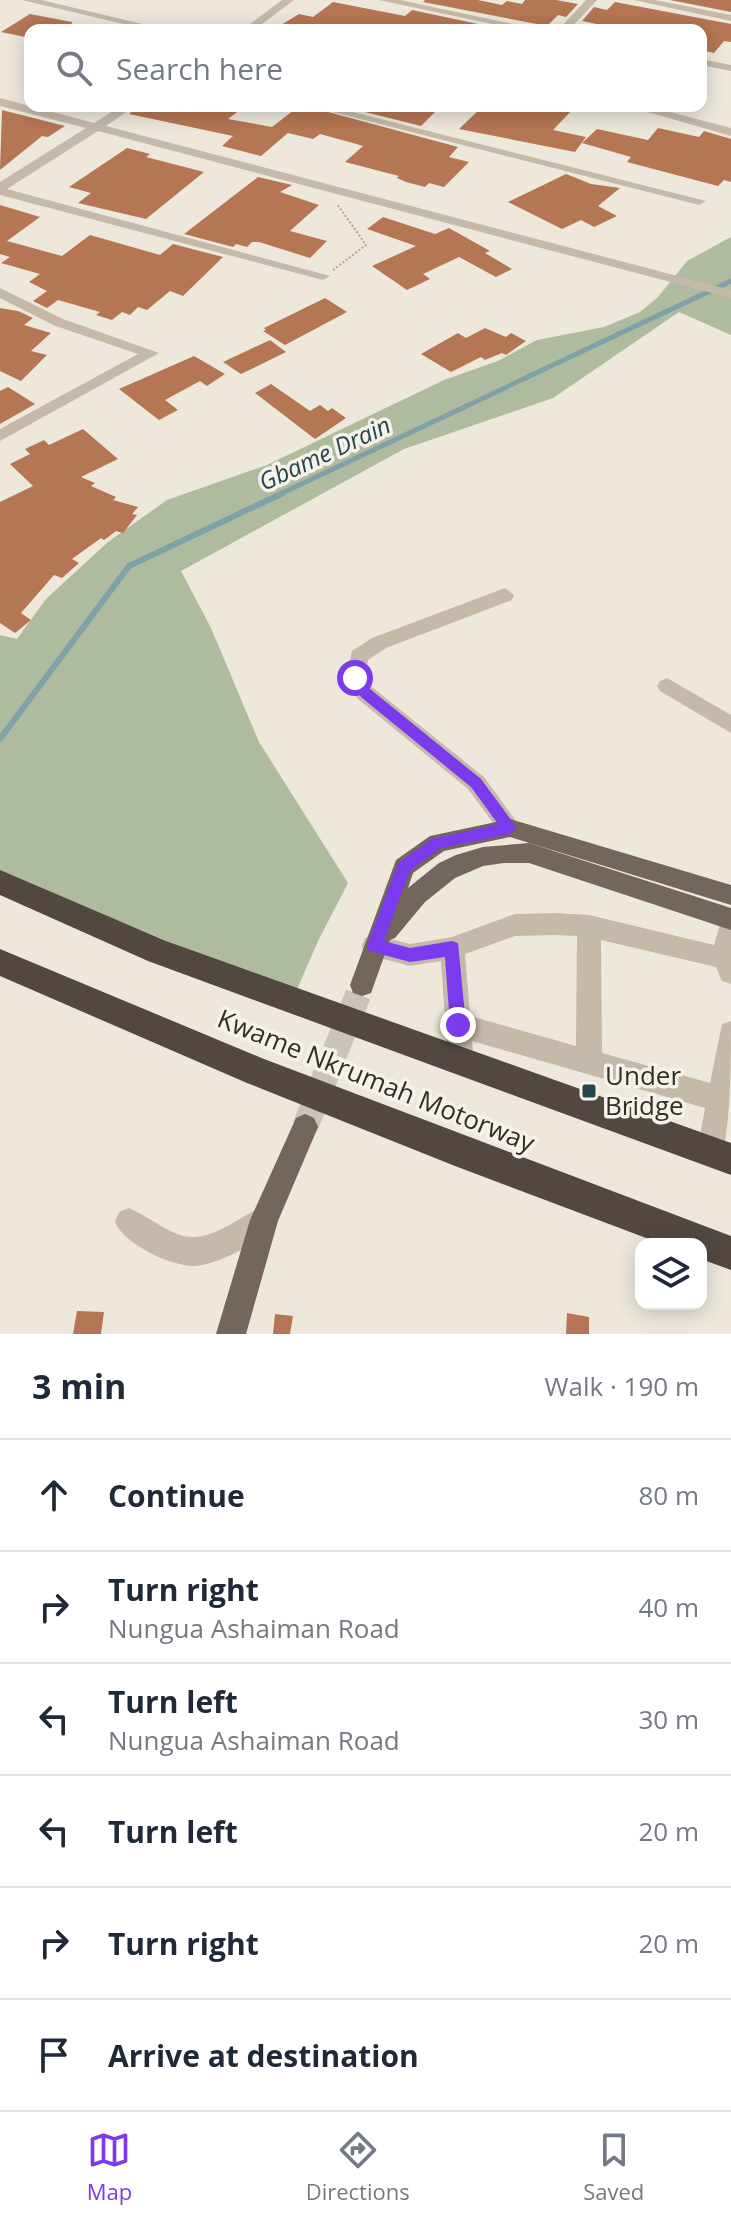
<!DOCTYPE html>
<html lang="en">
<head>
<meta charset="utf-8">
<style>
  body { margin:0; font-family:"Open Sans",sans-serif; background:#f6f6f7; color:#1f2937 }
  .controls { position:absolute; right:24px; bottom:24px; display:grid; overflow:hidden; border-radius:16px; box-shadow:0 4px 20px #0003 }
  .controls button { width:72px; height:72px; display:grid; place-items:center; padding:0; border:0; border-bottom:2px solid #e0e1e3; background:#fff; color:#1f2937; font:40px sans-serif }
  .stop { position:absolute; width:24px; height:24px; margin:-18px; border:6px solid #7c3aed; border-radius:50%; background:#fff }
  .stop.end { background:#7c3aed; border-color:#fff; box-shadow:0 2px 8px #0008 }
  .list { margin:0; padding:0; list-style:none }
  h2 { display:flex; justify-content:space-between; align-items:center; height:104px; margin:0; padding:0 32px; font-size:34px }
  h2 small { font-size:26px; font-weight:400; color:#747a83 }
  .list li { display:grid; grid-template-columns:52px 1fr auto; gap:24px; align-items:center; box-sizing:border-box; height:112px; padding:0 32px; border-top:2px solid #e0e1e3 }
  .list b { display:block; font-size:30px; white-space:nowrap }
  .list p { margin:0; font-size:26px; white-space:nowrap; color:#747a83 }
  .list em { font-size:26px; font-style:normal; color:#747a83 }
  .icon { flex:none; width:44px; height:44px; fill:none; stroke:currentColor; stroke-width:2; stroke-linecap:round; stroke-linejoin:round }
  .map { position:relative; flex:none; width:731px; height:1334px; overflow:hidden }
  .search { position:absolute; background:#fff; box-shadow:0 4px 20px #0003; left:24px; right:24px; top:24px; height:88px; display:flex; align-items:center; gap:20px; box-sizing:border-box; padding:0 28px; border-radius:16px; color:#747a83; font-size:30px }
  .sheet { height:776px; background:#fff }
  nav { display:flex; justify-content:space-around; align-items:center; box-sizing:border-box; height:112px; border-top:2px solid #e0e1e3; background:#fff; font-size:22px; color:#747a83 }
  nav a { display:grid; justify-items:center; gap:4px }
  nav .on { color:#7c3aed }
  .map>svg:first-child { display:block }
  .green { fill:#aebb9e }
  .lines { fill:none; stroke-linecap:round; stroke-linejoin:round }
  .stream-far1 { stroke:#7fa1a7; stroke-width:5 }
  .stream { stroke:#7fa1a7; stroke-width:6 }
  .building { fill:#b57653 }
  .major-tunnel { stroke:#c9c3b8; stroke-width:26; stroke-dasharray:26 13; stroke-linecap:butt }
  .path { stroke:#b0a494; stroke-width:2; stroke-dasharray:2 2; stroke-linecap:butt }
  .minor { fill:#c5b9aa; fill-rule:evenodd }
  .major { fill:#73665b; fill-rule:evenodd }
  .highway { fill:#534841; fill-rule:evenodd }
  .route { fill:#7c3aed }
  .poi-dot { fill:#23474f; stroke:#f7f2e8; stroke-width:3 }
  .labels { text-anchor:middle; stroke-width:7; stroke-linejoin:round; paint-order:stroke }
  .water-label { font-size:24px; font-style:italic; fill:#23474f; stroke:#f7f2e8 }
  .near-poi-label { font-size:26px; fill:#332d28; stroke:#f7f2e8; text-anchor:start }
  .near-street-label { font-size:26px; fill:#332d28; stroke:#f7f2e8 }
</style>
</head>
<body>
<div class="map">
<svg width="731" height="1334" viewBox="0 0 731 1334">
  <rect width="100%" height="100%" fill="#eee8dc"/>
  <path class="green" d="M731,237V335L679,312L553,398L404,449L181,571L211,628L259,742L348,883L318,941L295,994L0,872V635L17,639L46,599L108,542L167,500L267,465L444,380L498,361L537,340L604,327L640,312L658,297L687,261Z"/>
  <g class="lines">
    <path class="stream-far1" d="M278,495L731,281"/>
    <path class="stream" d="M0,739L129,566L283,493"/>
  </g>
  <path class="building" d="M425,0H478L502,5L507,1L522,4L525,0H556L578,4L566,17L558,15L547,26L423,2Z
    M670,0H731V12Z
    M333,2L405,16L412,10L506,30H295L281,25L299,14L313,17Z
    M615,2L731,24V42L724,41L714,53L701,50V30L654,28L627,30L582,21L594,7L607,10Z
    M30,14L72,22L71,30H30V38L1,32Z
    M138,106H245L228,119L272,127L299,106H306L458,147L449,157L469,162L444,187L429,183L425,187L406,182L397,178L399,176L345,162L363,146L353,143L320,134L313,139L288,133L261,156L222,146L233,136L129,114Z
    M341,106H441L421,126Z
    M483,106H576L553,130L586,137L575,152L459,129Z
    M2,110L65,126L48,137L42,136L0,170Z
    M658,128L699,137L704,131L731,139V182L724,180L718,186L627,162L631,157L582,143L597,129L648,140Z
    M127,148L150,154L146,157L204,172L146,219L78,203L91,193L69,187Z
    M566,174L591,184L620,188L598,206L617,216L594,227L581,220L562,229L508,202Z
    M258,177L292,185L280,192L319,205L290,231L327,241L310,258L259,242H252L247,247L236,244L233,247L184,234Z
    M0,205L40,217L7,241L62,256L90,235L160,255L173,244L223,257L183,296L170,291L147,310L138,307L130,315L122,312L112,320L96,315L100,312L58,300L47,308L33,301L47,291L29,282L40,274L1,263L10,257L0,254Z
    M383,217L435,234L449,228L490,251L485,253L512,269L496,277L459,257L423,274L430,279L407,290L372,266L416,246L367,229Z
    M325,298L347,312L285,345L263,331L266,330L264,328Z
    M0,308L18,311L33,318L24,325L51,333L31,351L47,355L21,381L0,371Z
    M485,328L506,337L511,333L526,341L506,355L502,353L485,360L481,357L451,372L421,354L458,333L466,338Z
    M270,340L286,352L241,374L223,362Z
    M194,356L225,374L207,386L200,381L165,400L178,410L159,420L119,389Z
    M271,384L310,411L320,405L328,411L332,408L346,418L315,439L255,393Z
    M8,387L35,404L0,424V391Z
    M83,429L118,459L81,477L95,483L91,486L116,497L113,500L138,507L132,514L137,515L123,533L116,531L104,540L101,538L72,559L79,563L62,578L54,575L21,613L31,620L15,633L0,623V502L33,486L10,464L30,454L25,449L44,440L49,445Z
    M77,1311L104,1312L101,1334H73Z
    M567,1313L589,1317V1334H566Z
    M275,1314L293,1316L290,1334H273Z"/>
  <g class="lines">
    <path class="major-tunnel" d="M305,1127L362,985"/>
    <path class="path" d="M333,270L366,245L337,204"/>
    <path class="minor" d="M22,0H41L168,30H148Z
      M282,0H294L254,30H242Z
      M379,0H400L541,30H520Z
      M586,0H597L569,30H558Z
      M634,0H655L731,15V21Z
      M701,59L731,65V71L701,65Z
      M0,98L94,123L121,106H135L106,126L731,290V298L98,131L7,189L330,276L323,280L0,195V182L86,128L0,106Z
      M309,106H329L706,201L699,205Z
      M627,106H647L731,128V136Z
      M0,288L63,319L159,353L0,441V429L138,354L53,325L0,298Z
      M505,588L514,595L512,600L386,648L368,660L365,677L372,687L484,777L521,828L518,835L510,837L502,835L468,789L358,699L345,678L352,651L372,638Z
      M667,678L731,715V733L660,691L657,686L660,681Z
      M731,910V984L722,981L716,967L601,940L602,1053L710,1083L722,1024L731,1021C731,1066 731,1120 721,1163L711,1167L701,1163L697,1153L705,1108L472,1041L474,1063L470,1072L461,1076L452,1072L448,1063L441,961L410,966L365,954L362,946L365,938L374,935L410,944L452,937L515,914L555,913L589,915L714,945L723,914ZM555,935L577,936L576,1046L470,1016L465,954L515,936Z
      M264,1206L274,1210L278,1220C270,1239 215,1266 194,1266C170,1266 124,1244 115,1222L119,1212L129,1208C145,1215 159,1226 175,1233C206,1248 236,1218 264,1206Z"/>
    <path class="major" d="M510,819L731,885V905L510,837L444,851L413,873L408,888L439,863L456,855L483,847L529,843L731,908V930L529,863H504L483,866L455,878L425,902L395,938L390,940L371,993L362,996L353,993L350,985L396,860L430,836Z
      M305,1114L314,1118L318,1127L278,1221L246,1334H216L250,1220L296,1118Z"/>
    <path class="highway" d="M0,870L166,941L731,1143V1175L148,961L0,895Z
      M0,949L264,1059L731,1236V1270L701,1259V1244H662L455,1166L247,1083L0,976Z"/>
  </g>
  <path class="route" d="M355,673L359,674L370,689L481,779L517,828L510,834L441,848L410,871L384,941L410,948L452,941L458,943L466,1025L458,1033L450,1025L445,957L410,962L369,951L367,946L398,863L432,839L498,824L471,787L361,697L348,678Z"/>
  <rect class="poi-dot" x="581" y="1083" width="16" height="16" rx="4"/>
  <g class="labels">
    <g class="water-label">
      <text transform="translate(325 454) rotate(-25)" y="8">Gbame Drain</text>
    </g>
    <g class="near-poi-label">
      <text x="605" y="1085">Under<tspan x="605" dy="30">Bridge</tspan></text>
    </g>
    <g class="near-street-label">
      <text transform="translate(376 1081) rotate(22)" y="9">Kwame Nkrumah Motorway</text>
    </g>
  </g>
</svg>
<div class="controls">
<button><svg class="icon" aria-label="layers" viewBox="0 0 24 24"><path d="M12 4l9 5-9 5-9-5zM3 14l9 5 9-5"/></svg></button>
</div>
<div class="stop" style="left:355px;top:678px"></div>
<div class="stop end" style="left:458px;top:1025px"></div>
<div class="search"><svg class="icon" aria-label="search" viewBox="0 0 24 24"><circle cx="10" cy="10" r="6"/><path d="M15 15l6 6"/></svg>Search here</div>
</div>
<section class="sheet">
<h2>3 min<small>Walk · 190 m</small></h2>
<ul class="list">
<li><svg class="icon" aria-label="ahead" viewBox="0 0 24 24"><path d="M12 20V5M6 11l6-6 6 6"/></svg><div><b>Continue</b></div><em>80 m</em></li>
<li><svg class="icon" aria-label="right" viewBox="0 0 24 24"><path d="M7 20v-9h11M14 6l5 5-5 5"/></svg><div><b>Turn right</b><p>Nungua Ashaiman Road</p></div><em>40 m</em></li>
<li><svg class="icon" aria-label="left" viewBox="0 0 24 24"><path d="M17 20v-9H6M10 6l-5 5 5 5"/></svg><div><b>Turn left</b><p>Nungua Ashaiman Road</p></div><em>30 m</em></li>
<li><svg class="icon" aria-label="left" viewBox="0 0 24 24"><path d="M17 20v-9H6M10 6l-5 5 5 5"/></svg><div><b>Turn left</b></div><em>20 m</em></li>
<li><svg class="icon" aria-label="right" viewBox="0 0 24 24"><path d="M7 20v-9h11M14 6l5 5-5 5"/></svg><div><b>Turn right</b></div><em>20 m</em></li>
<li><svg class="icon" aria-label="arrive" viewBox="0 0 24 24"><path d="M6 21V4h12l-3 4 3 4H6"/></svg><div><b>Arrive at destination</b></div></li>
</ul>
</section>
<nav>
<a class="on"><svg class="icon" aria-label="map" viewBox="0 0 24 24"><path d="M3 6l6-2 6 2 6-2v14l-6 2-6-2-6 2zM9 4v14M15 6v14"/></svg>Map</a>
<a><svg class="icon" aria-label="directions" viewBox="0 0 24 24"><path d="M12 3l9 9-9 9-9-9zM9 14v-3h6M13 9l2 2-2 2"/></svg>Directions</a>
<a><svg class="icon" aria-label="saved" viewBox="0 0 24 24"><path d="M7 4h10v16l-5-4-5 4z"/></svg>Saved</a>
</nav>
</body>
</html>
